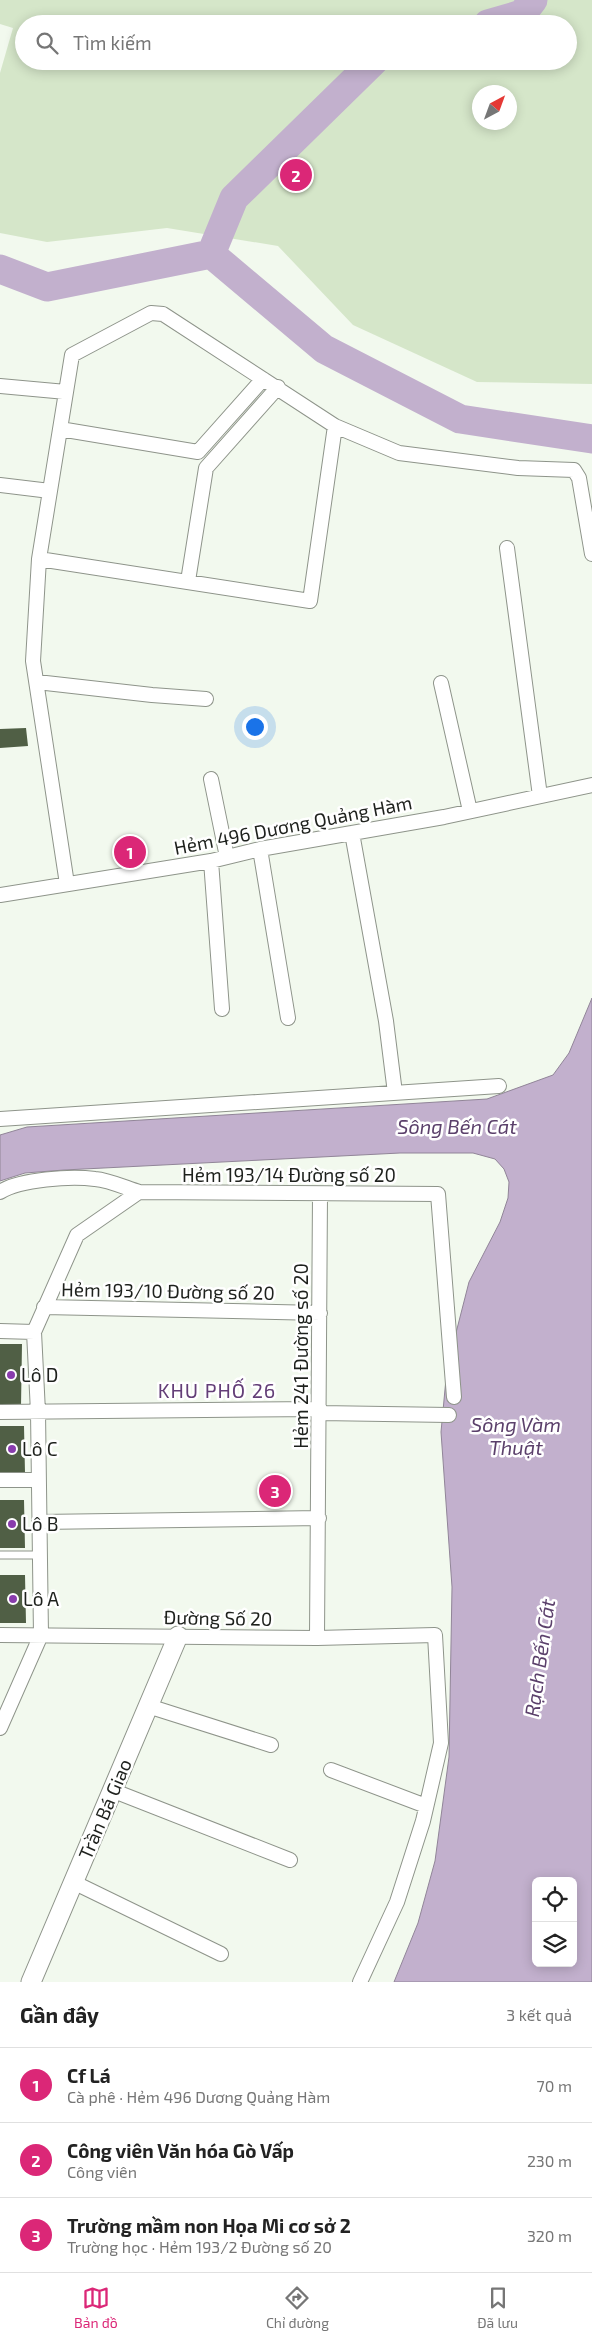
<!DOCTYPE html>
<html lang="vi">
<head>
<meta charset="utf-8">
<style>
  body { margin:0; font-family:"Exo 2",sans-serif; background:#f2f2f2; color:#222 }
  .controls { position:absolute; right:15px; bottom:15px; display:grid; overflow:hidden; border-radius:8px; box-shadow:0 2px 12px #0003 }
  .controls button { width:45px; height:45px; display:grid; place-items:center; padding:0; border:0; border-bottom:1px solid #e0e0e0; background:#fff; color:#222; font:25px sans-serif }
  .compass { position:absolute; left:472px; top:85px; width:45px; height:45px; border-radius:50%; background:#fff; box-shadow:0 2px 12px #0003; rotate:41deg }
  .you { position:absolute; left:254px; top:726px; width:18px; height:18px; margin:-12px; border:4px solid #fff; border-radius:50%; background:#1a73e8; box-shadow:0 0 0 8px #1a73e833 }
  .badge { display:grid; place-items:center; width:32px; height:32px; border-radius:50%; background:#db2777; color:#fff; font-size:16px; font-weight:700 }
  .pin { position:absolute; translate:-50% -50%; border:2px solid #fff; box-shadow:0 1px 5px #0006 }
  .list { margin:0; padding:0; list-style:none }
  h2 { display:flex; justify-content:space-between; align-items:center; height:65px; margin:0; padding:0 20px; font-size:21px }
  h2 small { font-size:16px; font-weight:400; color:#767676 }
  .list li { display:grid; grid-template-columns:32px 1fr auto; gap:15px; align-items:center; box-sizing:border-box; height:75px; padding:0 20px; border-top:1px solid #e0e0e0 }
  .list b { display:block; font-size:19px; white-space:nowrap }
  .list p { margin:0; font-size:16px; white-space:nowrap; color:#767676 }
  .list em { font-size:16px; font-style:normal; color:#767676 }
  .icon { flex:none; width:28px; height:28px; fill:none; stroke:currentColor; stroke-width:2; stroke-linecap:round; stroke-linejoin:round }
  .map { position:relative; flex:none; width:592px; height:1982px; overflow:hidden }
  .search { position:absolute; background:#fff; box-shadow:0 2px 12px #0003; left:15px; right:15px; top:15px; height:55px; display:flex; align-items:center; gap:12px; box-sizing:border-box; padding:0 18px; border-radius:28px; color:#767676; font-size:19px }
  .sheet { height:290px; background:#fff }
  nav { display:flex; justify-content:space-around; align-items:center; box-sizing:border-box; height:70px; border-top:1px solid #e0e0e0; background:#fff; font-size:14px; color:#767676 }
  nav a { display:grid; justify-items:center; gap:2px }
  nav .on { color:#db2777 }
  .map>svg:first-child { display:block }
  .green { fill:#d5e6c9; fill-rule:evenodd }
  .water { fill:#c2b0cd; stroke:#918598; fill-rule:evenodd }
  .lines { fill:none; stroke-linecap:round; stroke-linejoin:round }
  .river { stroke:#c2b0cd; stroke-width:29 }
  .building { fill:#505f45 }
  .lane-casing { stroke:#8e948a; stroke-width:9 }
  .street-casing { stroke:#8e948a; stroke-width:16 }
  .secondary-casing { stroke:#8e948a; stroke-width:21 }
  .lane { stroke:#fff; stroke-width:7 }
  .street { stroke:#fff; stroke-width:14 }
  .secondary { stroke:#fff; stroke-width:19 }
  .poi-dot { fill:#893cad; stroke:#fff; stroke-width:2 }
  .labels { text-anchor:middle; stroke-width:5; stroke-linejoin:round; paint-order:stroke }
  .street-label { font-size:19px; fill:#1e211d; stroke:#fff }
  .poi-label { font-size:19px; fill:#1e211d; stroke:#fff; text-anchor:start }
  .water-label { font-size:20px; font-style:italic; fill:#5b406b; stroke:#fff }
  .neighbourhood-label { font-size:20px; letter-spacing:1px; fill:#633e77; stroke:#fff }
</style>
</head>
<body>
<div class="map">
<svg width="592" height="1982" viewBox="0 0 592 1982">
  <rect width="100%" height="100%" fill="#f2f9ee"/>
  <path class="green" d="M0,0H592V384L477,382L353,325L278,246L167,228L47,242L0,233V73L13,28L0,24ZM24,24H568V61H24ZM480,92H510V122H480Z"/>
  <path class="water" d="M592,998V1982H394L418,1923L435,1861L449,1757L452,1587L441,1432L447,1368L469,1282L500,1222L508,1198L509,1182L504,1169L495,1159L473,1153H400L64,1170L25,1173L0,1181V1135L27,1127L487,1099L553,1075L569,1053ZM536,1881H573V1963H536Z"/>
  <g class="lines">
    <path class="river" d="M488,24L522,14L533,0
      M374,61L234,198L211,254L324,349L460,419L592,439
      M0,269L47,287L211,254"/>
  </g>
  <path class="building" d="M26,728L28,746L0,748V729Z
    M0,1344H22L21,1406L0,1405Z
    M0,1426H24L25,1473H0Z
    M0,1500H24L25,1548H0Z
    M0,1575H25L26,1623H0Z"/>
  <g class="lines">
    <defs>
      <path id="lane" d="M0,1555H39"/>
      <path id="street" d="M0,386L66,392
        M60,429L198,452L263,379
        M0,485L50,491
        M507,548L540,796
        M39,559L310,601L335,426
        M188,581L206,468L278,387
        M37,682L152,695L206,699
        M441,683L470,811
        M211,779L227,857
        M352,833L386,1021L395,1093
        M260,849L288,1018
        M211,861L222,1009
        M67,884L33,661L39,559L72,355L151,313L163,314L335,426L399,453L518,468L574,470L579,478L592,554
        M0,895L211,861L260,849L444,817L592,785
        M0,1119L499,1086
        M0,1192C20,1179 71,1176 95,1179C109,1180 126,1188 139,1192L438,1194L454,1397
        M44,1307L320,1313
        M0,1331L34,1332
        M0,1412L320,1409
        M320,1413L449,1415
        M0,1480H38
        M39,1522L319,1518
        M0,1635L317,1638L435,1635L441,1743L423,1821L397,1902L360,1982
        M317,1638L320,1195
        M148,1706L271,1745
        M0,1728L41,1635L38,1412L34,1332L77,1235L139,1192
        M331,1770L426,1806
        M114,1791L290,1860
        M73,1882L221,1954"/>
      <path id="secondary" d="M31,1982L178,1636"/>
    </defs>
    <use href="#lane" class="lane-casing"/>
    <use href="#street" class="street-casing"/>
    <use href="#secondary" class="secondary-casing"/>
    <use href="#lane" class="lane"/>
    <use href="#street" class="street"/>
    <use href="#secondary" class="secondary"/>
  </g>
  <g class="poi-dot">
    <circle cx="11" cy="1375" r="5"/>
    <circle cx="12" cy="1449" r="5"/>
    <circle cx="12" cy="1524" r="5"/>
    <circle cx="13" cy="1599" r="5"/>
  </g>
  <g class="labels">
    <g class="street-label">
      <text transform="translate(293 825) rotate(-11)" y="7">Hẻm 496 Dương Quảng Hàm</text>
      <text x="289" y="1182">Hẻm 193/14 Đường số 20</text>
      <text transform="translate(168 1291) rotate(1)" y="7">Hẻm 193/10 Đường số 20</text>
      <text transform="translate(301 1356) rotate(-90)" y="7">Hẻm 241 Đường số 20</text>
      <text transform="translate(218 1618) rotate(1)" y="7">Đường Số 20</text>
      <text transform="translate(105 1809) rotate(-67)" y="7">Trần Bá Giao</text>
    </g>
    <g class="poi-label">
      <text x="21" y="1382">Lô D</text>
      <text x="22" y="1456">Lô C</text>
      <text x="22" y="1531">Lô B</text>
      <text x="23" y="1606">Lô A</text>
    </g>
    <g class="water-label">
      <text x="457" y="1134">Sông Bến Cát</text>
      <text x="516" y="1432">Sông Vàm<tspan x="516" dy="23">Thuật</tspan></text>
      <text transform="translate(540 1658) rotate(-82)" y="7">Rạch Bến Cát</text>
    </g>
    <g class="neighbourhood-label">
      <text x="217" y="1398">KHU PHỐ 26</text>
    </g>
  </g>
</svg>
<div class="controls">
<button><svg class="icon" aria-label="locate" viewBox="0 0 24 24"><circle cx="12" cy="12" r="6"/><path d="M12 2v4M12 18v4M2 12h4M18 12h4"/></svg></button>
<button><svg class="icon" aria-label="layers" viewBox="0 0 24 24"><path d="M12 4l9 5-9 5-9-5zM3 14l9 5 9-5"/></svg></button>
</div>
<svg class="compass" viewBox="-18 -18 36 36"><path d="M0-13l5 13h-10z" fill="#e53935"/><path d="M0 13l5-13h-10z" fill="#767676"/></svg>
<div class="you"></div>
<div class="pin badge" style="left:130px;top:852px">1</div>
<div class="pin badge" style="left:296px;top:175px">2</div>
<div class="pin badge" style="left:275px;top:1491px">3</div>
<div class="search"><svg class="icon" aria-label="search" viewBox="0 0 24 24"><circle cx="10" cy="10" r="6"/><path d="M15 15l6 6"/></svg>Tìm kiếm</div>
</div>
<section class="sheet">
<h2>Gần đây<small>3 kết quả</small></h2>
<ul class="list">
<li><span class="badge">1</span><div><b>Cf Lá</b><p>Cà phê · Hẻm 496 Dương Quảng Hàm</p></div><em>70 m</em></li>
<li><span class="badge">2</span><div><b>Công viên Văn hóa Gò Vấp</b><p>Công viên</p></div><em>230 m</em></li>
<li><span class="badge">3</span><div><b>Trường mầm non Họa Mi cơ sở 2</b><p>Trường học · Hẻm 193/2 Đường số 20</p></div><em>320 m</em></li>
</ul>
</section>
<nav>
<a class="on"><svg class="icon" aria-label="map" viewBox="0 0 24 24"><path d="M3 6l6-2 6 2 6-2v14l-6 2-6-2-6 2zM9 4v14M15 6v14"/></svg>Bản đồ</a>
<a><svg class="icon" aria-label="directions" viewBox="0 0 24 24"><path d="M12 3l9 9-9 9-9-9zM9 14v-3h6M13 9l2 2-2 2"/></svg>Chỉ đường</a>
<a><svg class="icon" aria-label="saved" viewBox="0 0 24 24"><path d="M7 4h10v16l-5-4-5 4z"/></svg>Đã lưu</a>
</nav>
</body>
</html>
